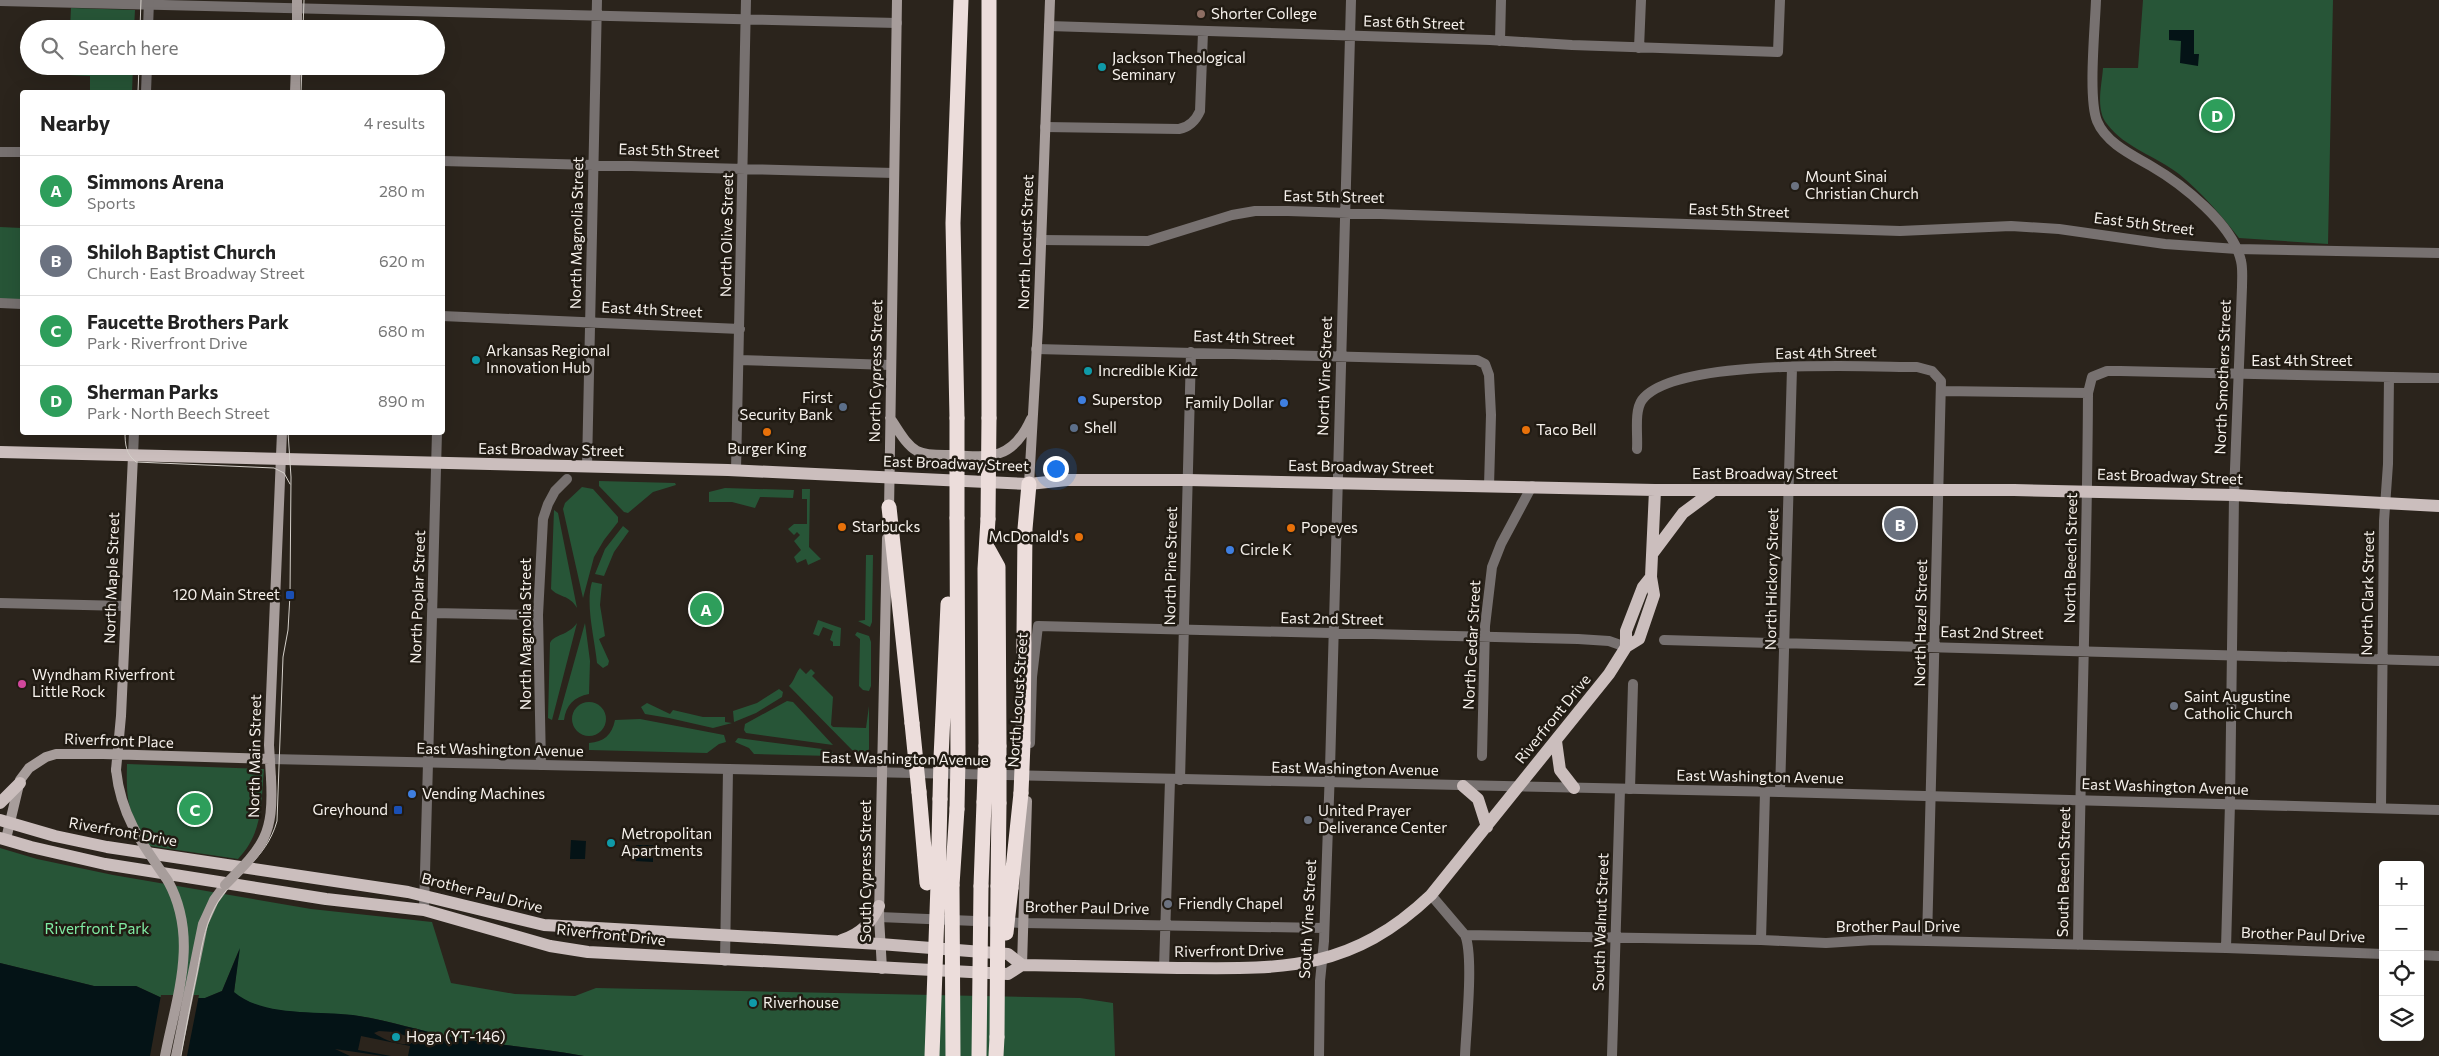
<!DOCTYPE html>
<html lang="en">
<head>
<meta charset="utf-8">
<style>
  body { margin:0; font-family:Commissioner,sans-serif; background:#f6f6f6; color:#222 }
  .controls { position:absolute; right:15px; bottom:15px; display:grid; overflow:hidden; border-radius:5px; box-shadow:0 5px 20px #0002 }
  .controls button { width:45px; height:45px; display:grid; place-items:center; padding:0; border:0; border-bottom:1px solid #e0e0e0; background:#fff; color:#222; font:25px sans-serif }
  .you { position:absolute; left:1055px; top:468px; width:18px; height:18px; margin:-12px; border:4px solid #fff; border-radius:50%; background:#1a73e8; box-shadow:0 0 0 8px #1a73e833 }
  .badge { display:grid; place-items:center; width:32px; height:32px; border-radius:50%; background:#386e74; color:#fff; font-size:16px; font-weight:700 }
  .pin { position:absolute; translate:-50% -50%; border:2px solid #fff; box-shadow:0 1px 5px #0006 }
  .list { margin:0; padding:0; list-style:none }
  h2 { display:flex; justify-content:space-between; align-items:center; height:65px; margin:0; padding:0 20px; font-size:21px }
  h2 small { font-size:16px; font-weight:400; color:#767676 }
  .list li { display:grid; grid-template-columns:32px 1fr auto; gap:15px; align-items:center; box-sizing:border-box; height:70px; padding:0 20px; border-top:1px solid #e0e0e0 }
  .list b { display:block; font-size:19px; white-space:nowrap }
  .list p { margin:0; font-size:16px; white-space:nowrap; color:#767676 }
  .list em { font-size:16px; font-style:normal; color:#767676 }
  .icon { flex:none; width:28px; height:28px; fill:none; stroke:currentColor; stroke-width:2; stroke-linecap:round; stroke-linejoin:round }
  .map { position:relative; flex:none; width:2439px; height:1056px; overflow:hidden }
  .search { position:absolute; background:#fff; box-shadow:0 5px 20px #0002; left:20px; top:20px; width:425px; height:55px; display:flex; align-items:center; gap:12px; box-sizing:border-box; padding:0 18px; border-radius:28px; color:#767676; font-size:19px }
  .panel { position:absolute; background:#fff; box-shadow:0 5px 20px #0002; left:20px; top:90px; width:425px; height:345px; border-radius:5px }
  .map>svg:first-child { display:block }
  .green { fill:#275537 }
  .water { fill:#041316; fill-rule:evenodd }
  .pier { fill:#2b241c }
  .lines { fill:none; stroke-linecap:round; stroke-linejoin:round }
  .minor { stroke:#777170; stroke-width:10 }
  .tertiary { stroke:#777170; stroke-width:10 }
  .secondary { stroke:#a79d9b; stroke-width:10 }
  .primary { stroke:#cbbebd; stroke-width:12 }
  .motorway { stroke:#ecdddb; stroke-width:15 }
  .tram { stroke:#d5d0ca; stroke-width:1 }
  .secondary-bridge { stroke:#a79d9b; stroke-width:10 }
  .motorway-bridge { stroke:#ecdddb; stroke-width:15 }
  .education-dot { fill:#8d6e63; stroke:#211b13; stroke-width:2 }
  .culture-dot { fill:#0f9aa8; stroke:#211b13; stroke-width:2 }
  .worship-dot { fill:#6b7280; stroke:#211b13; stroke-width:2 }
  .shop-dot { fill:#3f7fe0; stroke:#211b13; stroke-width:2 }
  .service-dot { fill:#5c6f8a; stroke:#211b13; stroke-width:2 }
  .food-dot { fill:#e8710a; stroke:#211b13; stroke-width:2 }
  .transit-dot { fill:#1a4fb4; stroke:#211b13; stroke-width:2 }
  .hotel-dot { fill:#d1479c; stroke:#211b13; stroke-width:2 }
  .labels { text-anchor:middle; stroke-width:5; stroke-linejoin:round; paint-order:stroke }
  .poi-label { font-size:15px; fill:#f6f1ec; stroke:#211b13; text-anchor:start }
  .street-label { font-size:15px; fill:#f6f1ec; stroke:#211b13 }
  .park-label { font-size:15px; fill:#80eba3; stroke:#211b13 }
</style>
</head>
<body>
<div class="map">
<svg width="2439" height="1056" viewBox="0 0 2439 1056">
  <rect width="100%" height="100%" fill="#2b241c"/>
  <path class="green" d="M2143,0H2333L2328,244L2239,238C2222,216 2201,192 2179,174C2156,156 2125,148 2107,124C2095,109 2102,85 2103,68H2138Z
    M71,8L135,10L134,29H70Z
    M68,66H133L132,92H90V76L68,75Z
    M0,227L22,228V301H0Z
    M599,481L675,483L676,485L653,492L628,513L624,512L599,486Z
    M582,487L593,489L618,517V522L604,540L594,557L583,598L563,509L565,503Z
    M725,488L794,490L793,498L760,497L755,508L732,502H709V492Z
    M802,489H810L809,547L821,559L808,565L806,559L797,563L794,557L801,550L794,541L800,535L797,532L794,535L788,529L794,524H807V499H802Z
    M554,510L558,513L577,608C569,594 559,598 551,589Z
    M623,526L629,531L614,552L604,576L595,574L605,549Z
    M866,555H873L872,622L870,627L858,621L865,620Z
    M592,582L602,584L600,605L605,636L599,639L609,661L608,665L603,668L597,663C595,640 585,604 592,582Z
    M818,620L841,628L840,646H833V642L830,640L833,631L823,627L819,636L813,634Z
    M577,623L552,720L548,718L550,643C554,634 568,636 577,623Z
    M585,623L590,661L589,694C574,697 566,705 564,720H558Z
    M857,632L869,636L871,642V686L869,691L863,690L859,686L860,639L855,635Z
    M800,668L806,674L811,669L815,673L812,676L833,697L831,725L833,727L866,728L869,706V749L867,753L860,756L857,755L789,686C795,680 795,674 800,668Z
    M779,689L783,692L782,697L756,713L734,722L733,711L757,703Z
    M787,701L793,702L833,745L746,733L744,730L745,724Z
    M572 719a17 17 0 1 1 34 0a17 17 0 1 1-34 0Z
    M647,703L670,714L673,710L703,717H725V722L732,723L713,728L669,718L645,714L641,707Z
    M640,719L724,735L726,742L719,744L707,753L589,750V743C604,742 612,735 615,720Z
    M738,738L830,750L833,753L831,756L754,754L749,748L735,742Z
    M127,764L264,769C261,803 263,833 238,859L150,846C128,811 126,804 127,764Z
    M0,848L37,859L113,875L311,909L432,922L451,983L515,994L575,996L596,988L1080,998L1113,1003L1115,1056H584C540,1048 496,1045 452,1037C421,1031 390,1021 359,1016C321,1011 264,1018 234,993L239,950L222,991L205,998H162L136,986H94L0,963Z"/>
  <path class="water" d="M2169,30H2194V54H2199L2198,66L2180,63L2181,41L2169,40Z
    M571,840L586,841L585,859H570Z
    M636,845H653V862L635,861Z
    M240,948L234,992C264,1018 321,1010 359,1016C390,1021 421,1031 452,1037C496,1045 540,1048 584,1056H383L335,1049L350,1056H0V963L94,986H136L162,998H205L222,991ZM379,1031L394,1032L413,1038L415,1041C405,1049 384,1040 374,1033Z"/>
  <path class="pier" d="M161,995H199L187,1056H150Z
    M361,1036L410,1046L408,1056H391L358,1050Z"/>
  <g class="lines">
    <path class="minor" d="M0,1L897,23
      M1049,26L1490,40L1572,45L1778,52L1780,0
      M1500,41L1501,0
      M1639,48L1641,0
      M1045,127L1179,129C1190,127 1196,120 1200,111L1203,32
      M0,152H22
      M442,161L894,173
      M1041,240L1148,241L1232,215L1255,211H1288L1900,231L2011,226L2059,229L2165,244L2237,249L2439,253
      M442,316L740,329
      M1036,349L1477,360L1485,364L1489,375L1491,415L1489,486
      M739,360L890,365
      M1941,391L2088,393
      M1637,449C1638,435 1634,411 1642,400C1674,357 1865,367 1917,367L1932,371L1941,381L1927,941
      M587,467L597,0
      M736,470L746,0
      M0,603L126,606
      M432,613L538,615
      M1664,640L2439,661
      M1030,743L1032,677L1038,626L1578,639L1609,641L1626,647
      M1482,756L1485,626L1492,567L1501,544L1532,486
      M541,765L538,615L543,519L548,504L555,491L567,479
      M1180,780L1191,352
      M1630,789L1633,684
      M1780,792L1792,368
      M2381,808L2384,521L2388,464L2389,377
      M1431,895L1465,935L1761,940L1826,943L1874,940L1927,941L2226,948L2383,954
      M424,910L437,432
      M879,917L1023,923L1324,928
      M1761,940L1765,792
      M2078,945C2080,761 2087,578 2088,393L2092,377L2107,371H2120L2439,378
      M2226,948L2230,803
      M2420,955L2439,956
      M725,961L728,769
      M1164,968L1170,780
      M1319,1056L1320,981L1324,941L1330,769L1351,0
      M1465,1056C1466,1030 1474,956 1465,935
      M1612,1056L1620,789"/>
    <path class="tertiary" d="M2096,0C2095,28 2088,98 2097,121C2106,143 2132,155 2151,166C2182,184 2233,224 2241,261C2243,269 2242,279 2242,287L2234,495L2230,803
      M148,29L149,0
      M146,92L147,66
      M0,303L22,304
      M133,456L134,432
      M270,759L1780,792L2439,810"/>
    <path class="secondary" d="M297,29V0
      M295,92L296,66
      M890,418C898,429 905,444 917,451C927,456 941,455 952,455C992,458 1013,459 1031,419
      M1029,484L1038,327L1050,0
      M889,511L897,0
      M116,770L121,716L133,456
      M271,778L269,745L282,432
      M6,839L20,780L29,768L46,757L56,754H103L270,759
      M1022,965L1027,801
      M882,969L879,917L887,538
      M165,1056C177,995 199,938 168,881
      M176,1056L203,924L214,900L225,885"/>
    <path class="primary" d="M0,452L728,470L1029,484L1067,480H1188L1655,490H2014L2234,495L2439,506
      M1653,553L1683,513L1714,490
      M1626,647L1639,639L1654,595L1651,577L1655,490
      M1556,741L1560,770L1574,788
      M1463,786L1478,799L1487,827
      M0,803L20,783
      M0,820L55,836L107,847L408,892L544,925L880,944L1008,954L1022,965
      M0,838L31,847L105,864L326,899L424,910L550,946L588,952L1008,974L1022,965C1074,966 1126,967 1178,968C1283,969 1350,972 1431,895L1609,674L1626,647V631L1643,587L1651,577
      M842,940C861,934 871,923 879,906"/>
    <path class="motorway" d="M989,0V418
      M957,418L953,223L961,0
      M889,507L912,723
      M957,518L958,759
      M988,549L998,567L999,746
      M1023,743L1025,529L1029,484
      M986,746L985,569L988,519
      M941,758L948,604
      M919,792L927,883
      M938,884L940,799
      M952,885L957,809
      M981,886L984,802
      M998,886L999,803
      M1011,888L1021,793
      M996,1056L997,1037"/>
    <path class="tram" d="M140,29L141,0
      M303,29L304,0
      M138,92L139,66
      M301,92L302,66
      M125,432C125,445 126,454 136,462L274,468L284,473L290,484
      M181,1056C186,1028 191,1001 197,973C201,951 204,928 215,907C233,874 266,861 277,821L283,657L288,630L290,595L291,477L288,432"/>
    <path class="secondary-bridge" d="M116,770C121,816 142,844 168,881
      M225,885C264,846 274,835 271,778"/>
    <path class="motorway-bridge" d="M957,418V518
      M988,519L989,418
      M912,723L919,792
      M1021,793L1023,743
      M940,799L941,758
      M984,802L986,746
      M999,803V746
      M957,809L958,759
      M952,885L953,1056
      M1006,933L1011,888
      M997,1037L998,886
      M932,1056L938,884
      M979,1056L981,886"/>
  </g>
  <circle class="education-dot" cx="1201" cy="14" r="5"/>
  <g class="culture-dot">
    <circle cx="1102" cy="67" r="5"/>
    <circle cx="476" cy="360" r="5"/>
    <circle cx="1088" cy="371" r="5"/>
    <circle cx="611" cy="843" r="5"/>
    <circle cx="753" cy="1003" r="5"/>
    <circle cx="396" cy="1037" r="5"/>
  </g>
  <g class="worship-dot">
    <circle cx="1795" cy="186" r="5"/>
    <circle cx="2174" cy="706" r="5"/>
    <circle cx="1308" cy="820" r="5"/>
    <circle cx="1168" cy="904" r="5"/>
  </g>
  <g class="shop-dot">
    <circle cx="1082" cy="400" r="5"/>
    <circle cx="1284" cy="403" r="5"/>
    <circle cx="1230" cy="550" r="5"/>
    <circle cx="412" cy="794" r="5"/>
  </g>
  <g class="service-dot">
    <circle cx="843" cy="407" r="5"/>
    <circle cx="1074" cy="428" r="5"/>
  </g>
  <g class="food-dot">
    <circle cx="1526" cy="430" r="5"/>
    <circle cx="767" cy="432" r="5"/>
    <circle cx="842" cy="527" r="5"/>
    <circle cx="1291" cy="528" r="5"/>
    <circle cx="1079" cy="537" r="5"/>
  </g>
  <g class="transit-dot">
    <rect x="285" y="590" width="10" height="10" rx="2.5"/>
    <rect x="393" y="805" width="10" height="10" rx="2.5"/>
  </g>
  <circle class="hotel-dot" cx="22" cy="684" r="5"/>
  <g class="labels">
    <g class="poi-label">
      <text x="1211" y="19">Shorter College</text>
      <text x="1112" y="63">Jackson Theological<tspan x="1112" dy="17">Seminary</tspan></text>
      <text x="1805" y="182">Mount Sinai<tspan x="1805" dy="17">Christian Church</tspan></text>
      <text x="486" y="356">Arkansas Regional<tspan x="486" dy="17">Innovation Hub</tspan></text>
      <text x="1098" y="376">Incredible Kidz</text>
      <text x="833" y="403" text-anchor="end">First<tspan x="833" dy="17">Security Bank</tspan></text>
      <text x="1092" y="405">Superstop</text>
      <text x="1274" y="408" text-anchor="end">Family Dollar</text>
      <text x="1084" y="433">Shell</text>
      <text x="1536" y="435">Taco Bell</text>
      <text x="767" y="454" text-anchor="middle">Burger King</text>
      <text x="852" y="532">Starbucks</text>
      <text x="1301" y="533">Popeyes</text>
      <text x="1069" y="542" text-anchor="end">McDonald's</text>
      <text x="1240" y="555">Circle K</text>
      <text x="280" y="600" text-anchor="end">120 Main Street</text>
      <text x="32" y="680">Wyndham Riverfront<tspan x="32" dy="17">Little Rock</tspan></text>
      <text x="2184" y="702">Saint Augustine<tspan x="2184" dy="17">Catholic Church</tspan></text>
      <text x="422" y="799">Vending Machines</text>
      <text x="388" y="815" text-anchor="end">Greyhound</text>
      <text x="1318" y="816">United Prayer<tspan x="1318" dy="17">Deliverance Center</tspan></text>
      <text x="621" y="839">Metropolitan<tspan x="621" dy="17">Apartments</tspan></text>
      <text x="1178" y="909">Friendly Chapel</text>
      <text x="763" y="1008">Riverhouse</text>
      <text x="406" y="1042">Hoga (YT-146)</text>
    </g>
    <g class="street-label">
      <text transform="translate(1414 23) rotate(2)" y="5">East 6th Street</text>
      <text transform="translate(669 151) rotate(2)" y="5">East 5th Street</text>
      <text transform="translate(1334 197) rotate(1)" y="5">East 5th Street</text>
      <text transform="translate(1739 211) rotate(2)" y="5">East 5th Street</text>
      <text transform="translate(2144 224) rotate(7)" y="5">East 5th Street</text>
      <text transform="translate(577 233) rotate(-89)" y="5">North Magnolia Street</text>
      <text transform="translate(727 235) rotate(-89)" y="5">North Olive Street</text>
      <text transform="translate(1026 242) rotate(-88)" y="5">North Locust Street</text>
      <text transform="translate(652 310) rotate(3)" y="5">East 4th Street</text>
      <text transform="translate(1244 338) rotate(2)" y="5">East 4th Street</text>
      <text transform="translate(1826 353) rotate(-1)" y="5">East 4th Street</text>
      <text x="2302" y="366">East 4th Street</text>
      <text transform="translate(876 371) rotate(-89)" y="5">North Cypress Street</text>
      <text transform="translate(1325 376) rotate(-88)" y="5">North Vine Street</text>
      <text transform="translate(2223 377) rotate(-88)" y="5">North Smothers Street</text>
      <text transform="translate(551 450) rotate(1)" y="5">East Broadway Street</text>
      <text transform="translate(956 464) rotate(2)" y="5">East Broadway Street</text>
      <text transform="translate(1361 467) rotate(1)" y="5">East Broadway Street</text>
      <text x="1765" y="479">East Broadway Street</text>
      <text transform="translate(2170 477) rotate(2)" y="5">East Broadway Street</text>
      <text transform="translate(2071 558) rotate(-89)" y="5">North Beech Street</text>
      <text transform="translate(1171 566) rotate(-89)" y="5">North Pine Street</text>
      <text transform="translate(112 578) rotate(-88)" y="5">North Maple Street</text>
      <text transform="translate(1772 579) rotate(-89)" y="5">North Hickory Street</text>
      <text transform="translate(2368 593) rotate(-89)" y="5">North Clark Street</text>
      <text transform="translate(418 597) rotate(-88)" y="5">North Poplar Street</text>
      <text transform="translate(1332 619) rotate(1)" y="5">East 2nd Street</text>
      <text transform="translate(1921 623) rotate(-89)" y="5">North Hazel Street</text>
      <text transform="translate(1992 633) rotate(1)" y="5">East 2nd Street</text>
      <text transform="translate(526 634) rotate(-90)" y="5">North Magnolia Street</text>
      <text transform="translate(1472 645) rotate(-87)" y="5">North Cedar Street</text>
      <text transform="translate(1018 700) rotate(-86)" y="5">North Locust Street</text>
      <text transform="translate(1553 719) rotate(-51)" y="5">Riverfront Drive</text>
      <text transform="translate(119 741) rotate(2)" y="5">Riverfront Place</text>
      <text transform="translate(500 750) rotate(1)" y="5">East Washington Avenue</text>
      <text transform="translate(255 756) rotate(-89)" y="5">North Main Street</text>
      <text transform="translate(905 759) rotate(1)" y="5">East Washington Avenue</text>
      <text transform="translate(1355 769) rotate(1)" y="5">East Washington Avenue</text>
      <text transform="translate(1760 777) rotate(1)" y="5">East Washington Avenue</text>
      <text transform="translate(2165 787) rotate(2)" y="5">East Washington Avenue</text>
      <text transform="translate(123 832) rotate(10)" y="5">Riverfront Drive</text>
      <text transform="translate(866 871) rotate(-90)" y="5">South Cypress Street</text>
      <text transform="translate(2064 872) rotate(-89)" y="5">South Beech Street</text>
      <text transform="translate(482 893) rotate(14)" y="5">Brother Paul Drive</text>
      <text transform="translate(1087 908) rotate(1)" y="5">Brother Paul Drive</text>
      <text transform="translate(1308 919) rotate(-87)" y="5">South Vine Street</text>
      <text transform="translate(1601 922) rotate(-88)" y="5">South Walnut Street</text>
      <text x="1898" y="932">Brother Paul Drive</text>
      <text transform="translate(611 935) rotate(6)" y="5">Riverfront Drive</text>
      <text transform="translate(2303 935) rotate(2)" y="5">Brother Paul Drive</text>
      <text transform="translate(1229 951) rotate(-1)" y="5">Riverfront Drive</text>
    </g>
    <g class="park-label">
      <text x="97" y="934">Riverfront Park</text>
    </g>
  </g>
</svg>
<div class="controls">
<button>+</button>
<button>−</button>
<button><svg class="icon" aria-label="locate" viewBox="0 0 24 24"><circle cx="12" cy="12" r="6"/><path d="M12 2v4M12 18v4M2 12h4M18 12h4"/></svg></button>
<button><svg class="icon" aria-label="layers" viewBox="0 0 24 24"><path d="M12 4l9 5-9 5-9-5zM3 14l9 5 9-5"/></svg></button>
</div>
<div class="you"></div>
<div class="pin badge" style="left:706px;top:609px;background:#2e9e5b">A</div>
<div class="pin badge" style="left:1900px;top:524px;background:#6b7280">B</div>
<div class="pin badge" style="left:195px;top:809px;background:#2e9e5b">C</div>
<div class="pin badge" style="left:2217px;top:115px;background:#2e9e5b">D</div>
<div class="search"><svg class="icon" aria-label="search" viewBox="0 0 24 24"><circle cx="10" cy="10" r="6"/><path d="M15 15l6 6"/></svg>Search here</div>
<section class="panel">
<h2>Nearby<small>4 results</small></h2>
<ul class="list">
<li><span class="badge" style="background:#2e9e5b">A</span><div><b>Simmons Arena</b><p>Sports</p></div><em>280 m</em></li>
<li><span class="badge" style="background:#6b7280">B</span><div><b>Shiloh Baptist Church</b><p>Church · East Broadway Street</p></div><em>620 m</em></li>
<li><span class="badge" style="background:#2e9e5b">C</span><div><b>Faucette Brothers Park</b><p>Park · Riverfront Drive</p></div><em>680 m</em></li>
<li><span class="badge" style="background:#2e9e5b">D</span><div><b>Sherman Parks</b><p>Park · North Beech Street</p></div><em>890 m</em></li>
</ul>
</section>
</div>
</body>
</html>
